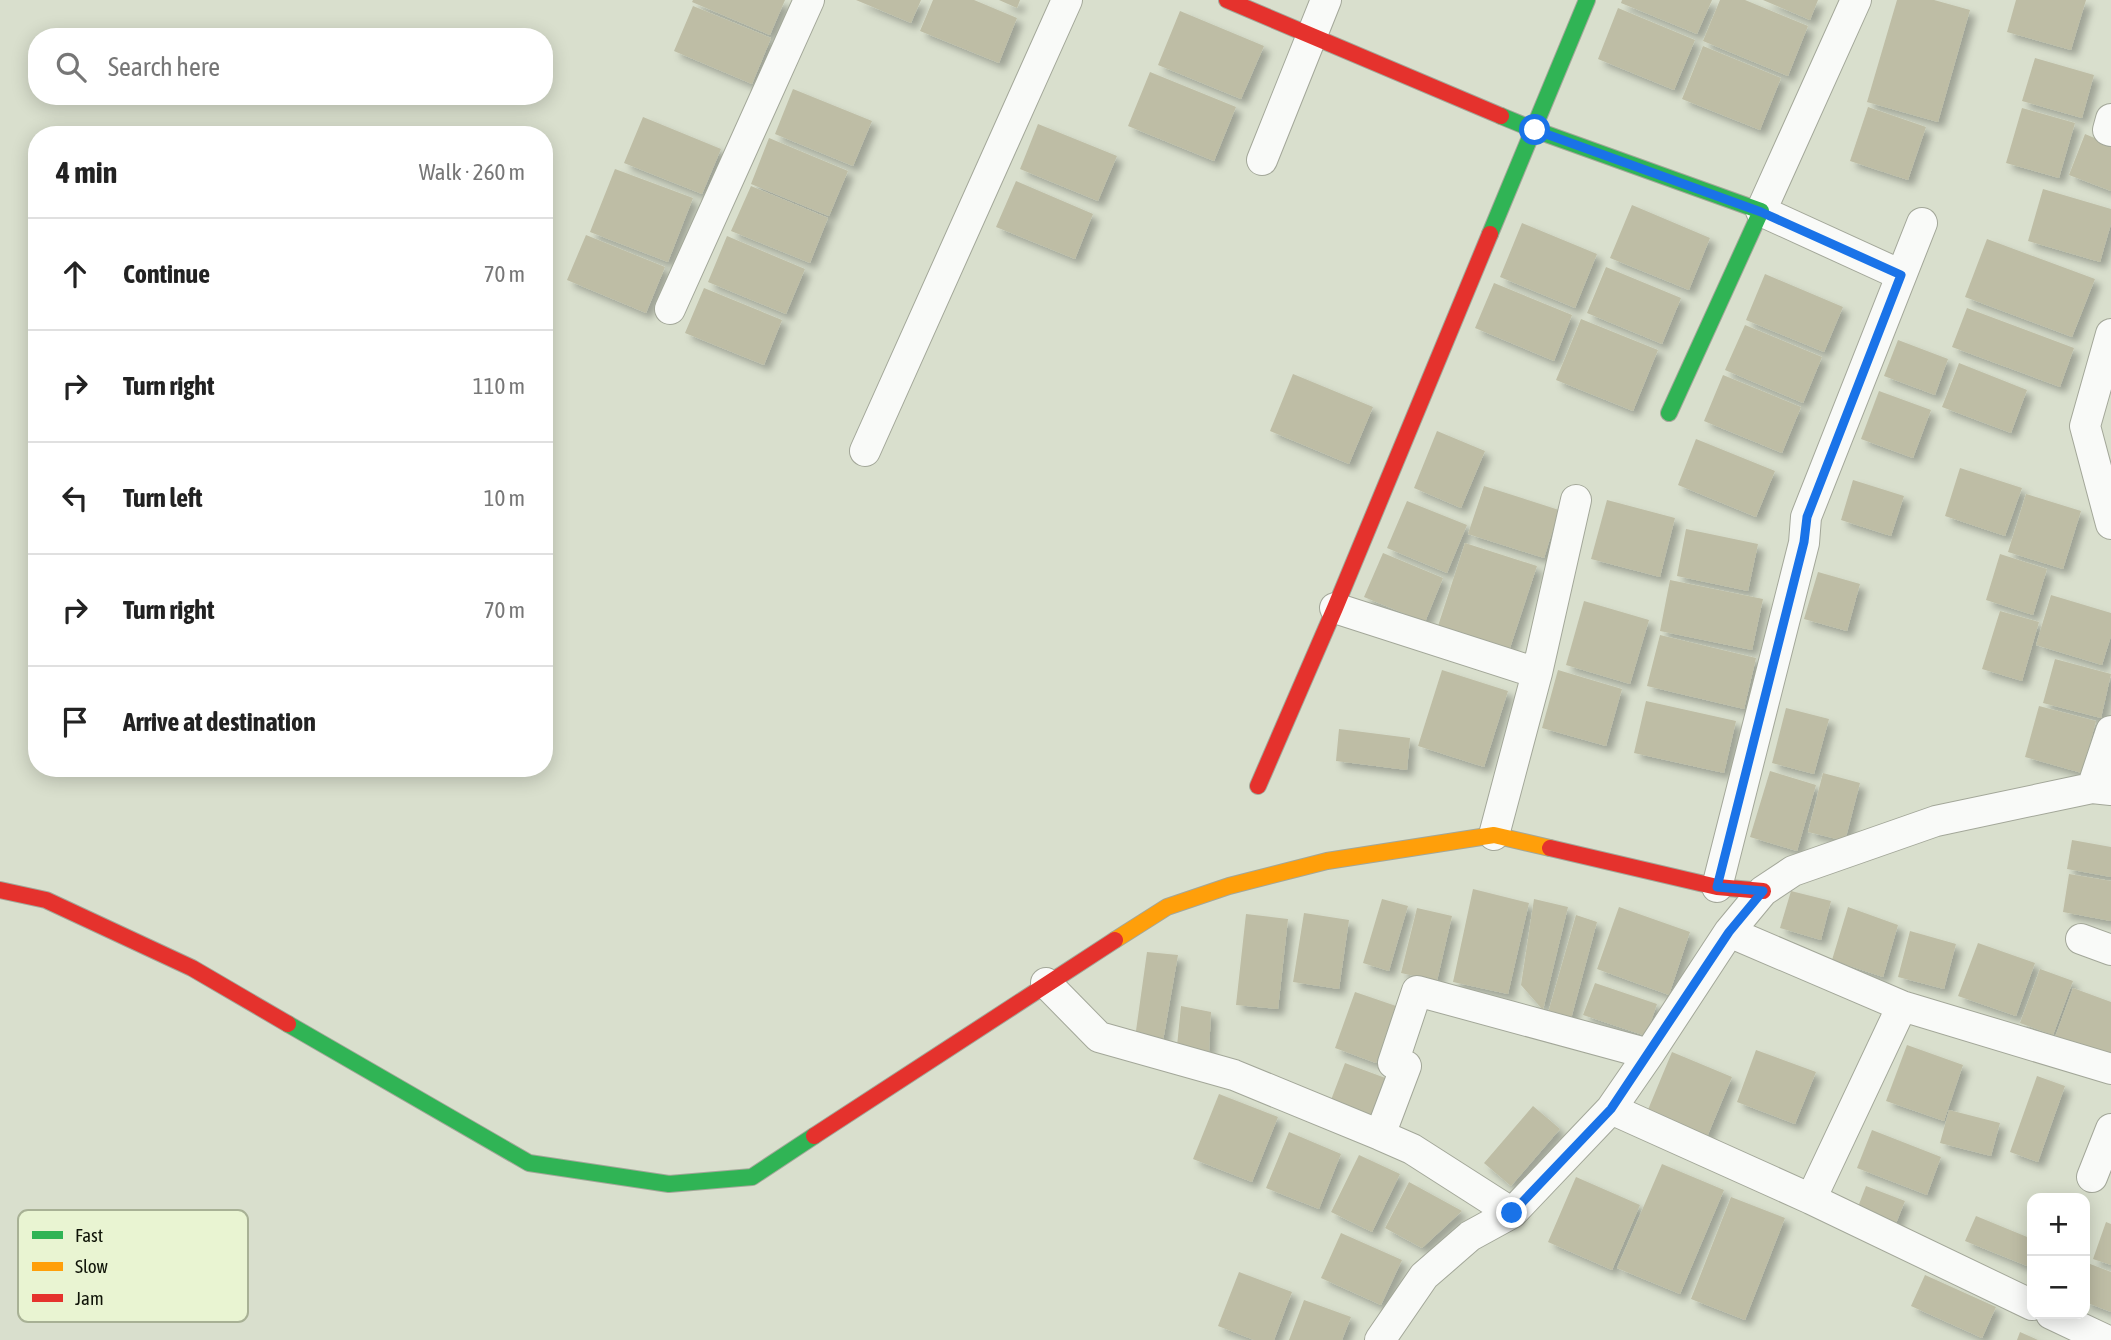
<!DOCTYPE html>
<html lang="en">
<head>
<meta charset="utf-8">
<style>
  body { margin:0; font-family:"Asap Condensed",sans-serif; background:#f6f6f6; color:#222 }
  .controls { position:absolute; right:21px; bottom:21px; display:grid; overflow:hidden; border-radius:14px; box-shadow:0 4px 18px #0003 }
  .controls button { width:63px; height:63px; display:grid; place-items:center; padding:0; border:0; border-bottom:2px solid #e0e0e0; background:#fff; color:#222; font:35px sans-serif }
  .stop { position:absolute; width:21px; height:21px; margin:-16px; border:5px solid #1a73e8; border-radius:50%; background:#fff }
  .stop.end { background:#1a73e8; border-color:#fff; box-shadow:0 2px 7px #0008 }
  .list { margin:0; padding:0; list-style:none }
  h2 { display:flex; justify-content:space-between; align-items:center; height:91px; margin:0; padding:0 28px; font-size:30px }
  h2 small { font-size:23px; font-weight:400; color:#767676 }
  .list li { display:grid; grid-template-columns:46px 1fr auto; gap:21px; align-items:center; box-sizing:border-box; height:112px; padding:0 28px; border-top:2px solid #e0e0e0 }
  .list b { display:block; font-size:26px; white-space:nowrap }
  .list em { font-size:23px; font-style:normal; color:#767676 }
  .icon { flex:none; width:38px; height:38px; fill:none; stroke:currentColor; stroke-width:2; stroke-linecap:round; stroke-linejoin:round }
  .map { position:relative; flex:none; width:2111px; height:1340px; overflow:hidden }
  .search { position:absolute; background:#fff; box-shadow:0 4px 18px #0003; left:28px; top:28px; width:525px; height:77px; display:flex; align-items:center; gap:18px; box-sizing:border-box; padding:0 24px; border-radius:28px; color:#767676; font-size:26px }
  .panel { position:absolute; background:#fff; box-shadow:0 4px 18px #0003; left:28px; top:126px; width:525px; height:651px; border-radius:28px }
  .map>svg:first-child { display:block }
  .building { fill:#bebda5; filter:url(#shadow) }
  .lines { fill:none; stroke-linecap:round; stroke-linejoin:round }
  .street-casing { stroke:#a3a799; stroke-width:32 }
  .fast-casing { stroke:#a3a799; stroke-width:18 }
  .slow-casing { stroke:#a3a799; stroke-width:18 }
  .jam-casing { stroke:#a3a799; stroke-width:18 }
  .street { stroke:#f9faf8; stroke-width:30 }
  .fast { stroke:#30b455; stroke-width:16 }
  .slow { stroke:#ff9f0a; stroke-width:16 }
  .jam { stroke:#e5322d; stroke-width:16 }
  .route { stroke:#1a73e8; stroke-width:9 }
  .key { fill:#e9f4d2; stroke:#a8b195; stroke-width:2 }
  .key-label { font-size:19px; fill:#101408 }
</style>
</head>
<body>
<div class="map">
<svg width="2111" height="1340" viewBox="0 0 2111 1340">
  <defs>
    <filter id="shadow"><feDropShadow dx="6" dy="6" stdDeviation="3.5" flood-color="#0004"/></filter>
  </defs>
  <rect width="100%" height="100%" fill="#d9dfcd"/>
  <path class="building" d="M693,0H785L770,35L692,2Z
    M856,0H921L911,23Z
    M933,0H974L1017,18L999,63L920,31Z
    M999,0H1020L1017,8Z
    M1622,0H1712L1697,34L1621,3Z
    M1720,0H1745L1808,26L1788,76L1703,41Z
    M1763,0H1818L1810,20Z
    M1897,0H1934L1970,10L1938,122L1867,102Z
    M2016,0H2086L2071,50L2007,32Z
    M693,6L771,38L752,84L674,51Z
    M1618,8L1695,40L1674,90L1598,59Z
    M1180,11L1264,46L1241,99L1158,65Z
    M1703,46L1781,78L1760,130L1682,99Z
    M2035,58L2094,75L2082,118L2022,101Z
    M1150,72L1236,107L1214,161L1128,126Z
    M793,89L872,121L853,166L775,134Z
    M1868,107L1926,127L1908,180L1850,161Z
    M2022,108L2075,123L2059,178L2006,163Z
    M643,117L721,149L702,194L624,163Z
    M1038,124L1117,156L1098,201L1020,169Z
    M2085,134L2111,145V191L2069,175Z
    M769,138L848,171L829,216L751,184Z
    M615,169L693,198L668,262L590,232Z
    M1016,181L1093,214L1075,259L996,227Z
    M751,186L828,218L810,263L731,231Z
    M2043,189L2111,209V224L2100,262L2028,241Z
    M1632,205L1710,238L1689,290L1610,258Z
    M1522,223L1597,254L1575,308L1500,277Z
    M586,235L665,267L646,313L567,280Z
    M727,236L805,269L786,314L708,282Z
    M1987,239L2095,279L2072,337L1965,297Z
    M1606,267L1681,298L1662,344L1587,313Z
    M1765,274L1843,307L1824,352L1746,320Z
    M1494,283L1572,315L1554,361L1475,328Z
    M704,288L782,320L764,365L685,333Z
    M1967,308L2074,348L2060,387L1952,347Z
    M1581,319L1658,350L1633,411L1556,380Z
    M1745,325L1822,357L1803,403L1725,370Z
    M1898,340L1948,359L1935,395L1884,376Z
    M1959,363L2027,390L2011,433L1942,407Z
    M1293,374L1373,407L1349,464L1270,431Z
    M1723,375L1801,407L1782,453L1704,421Z
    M1879,391L1931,410L1913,458L1861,439Z
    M1437,431L1485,451L1461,508L1414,488Z
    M1696,439L1775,471L1756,517L1678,485Z
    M1960,468L2022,488L2005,536L1945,516Z
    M1853,480L1904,496L1891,536L1841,520Z
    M1484,486L1559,510L1544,558L1468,534Z
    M2026,494L2081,511L2063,569L2008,552Z
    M1607,500L1675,518L1660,577L1591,559Z
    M1407,501L1467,525L1447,573L1387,548Z
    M1686,529L1758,544L1748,591L1677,576Z
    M1465,543L1537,566L1510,648L1438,626Z
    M1383,553L1443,578L1425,622L1364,597Z
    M2000,554L2047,569L2033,615L1986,600Z
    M1818,572L1860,584L1847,631L1804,619Z
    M1670,580L1763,599L1752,650L1660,631Z
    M2051,595L2111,613V636L2102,665L2036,645Z
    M1584,601L1649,620L1630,684L1566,665Z
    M2000,611L2039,622L2022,681L1982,669Z
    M1660,635L1756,658L1744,709L1647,686Z
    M2055,659L2111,674L2101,718L2043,703Z
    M1442,670L1508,691L1484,767L1418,746Z
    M1558,670L1622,689L1606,746L1542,728Z
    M1646,701L1736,721L1724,773L1634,753Z
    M2039,706L2096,721L2082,773L2025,757Z
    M1786,708L1829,719L1814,774L1772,763Z
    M1339,729L1410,738L1407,770L1336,761Z
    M1770,771L1816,785L1797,851L1750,837Z
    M1823,773L1860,783L1845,841L1808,832Z
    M2072,840L2111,847V877L2067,869Z
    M2069,874L2111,881V921L2063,912Z
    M1473,889L1529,903L1508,994L1453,982Z
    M1791,891L1831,901L1821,940L1780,928Z
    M1382,899L1408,906L1389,971L1363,963Z
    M1534,899L1568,907L1543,1010L1521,985Z
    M1619,907L1690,932L1669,995L1597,969Z
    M1848,907L1898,925L1883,977L1832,960Z
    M1417,908L1452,916L1437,981L1401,973Z
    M1304,913L1349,920L1339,989L1293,982Z
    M1246,914L1288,919L1278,1009L1236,1005Z
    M1576,915L1597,922L1571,1019L1548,1013Z
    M1910,931L1956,944L1944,989L1898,977Z
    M1978,943L2035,963L2016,1016L1958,996Z
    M1147,952L1178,955L1163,1041L1135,1038Z
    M2040,969L2073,981L2053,1035L2020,1023Z
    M1595,983L1657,1004L1646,1036L1583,1015Z
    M2073,988L2111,1002V1060L2054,1040Z
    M1355,992L1396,1006L1376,1063L1335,1048Z
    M1181,1006L1211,1012L1209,1052L1177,1046Z
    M1907,1045L1963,1065L1944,1121L1886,1101Z
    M1756,1050L1816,1072L1795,1124L1737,1102Z
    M1672,1052L1732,1077L1707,1137L1647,1112Z
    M1345,1063L1388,1079L1374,1116L1331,1100Z
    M2037,1076L2065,1086L2038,1162L2010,1152Z
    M1219,1094L1278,1117L1252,1182L1193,1159Z
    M1533,1106L1560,1129L1511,1186L1484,1163Z
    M1949,1110L2000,1123L1991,1156L1940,1143Z
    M1872,1130L1941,1157L1927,1195L1857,1168Z
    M1289,1132L1341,1154L1319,1209L1266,1188Z
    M1359,1155L1400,1174L1372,1232L1331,1212Z
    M1662,1164L1724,1190L1680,1294L1617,1268Z
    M1576,1177L1640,1205L1612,1270L1548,1242Z
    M1409,1182L1462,1211L1422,1248L1385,1228Z
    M1866,1186L1905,1201L1895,1226L1856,1212Z
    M1731,1197L1785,1218L1745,1320L1691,1299Z
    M1976,1216L2032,1239V1268L1965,1241Z
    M2106,1222L2111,1224V1265L2093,1259Z
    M1341,1233L1402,1260L1381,1305L1321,1278Z
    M2085,1262L2111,1272V1312L2085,1302Z
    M1239,1272L1292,1292L1274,1340H1254L1218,1326Z
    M1925,1275L1996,1307L1982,1338L1911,1306Z
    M1304,1300L1351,1317L1342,1340H1289Z
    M2020,1332L2038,1340H2017Z"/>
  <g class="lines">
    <defs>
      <path id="street" d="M1856,0L1761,211L1901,275
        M2111,119L2108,130L2111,131
        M1262,160L1326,0
        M670,309L809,0
        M2111,334L2085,426L2111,524
        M865,451L1067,0
        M1335,608L1537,673L1576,500
        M2092,788L2111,731
        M1494,835L1537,673
        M1717,887L1804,543L1806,517L1922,223
        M1729,932L1902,1006L2111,1069
        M2081,939L2111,950
        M1046,983L1099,1037L1234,1075L1380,1135L1412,1149L1512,1213L1611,1109L1649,1054
        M1611,1109L1811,1199L1902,1006
        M1380,1135L1406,1066L1393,1063L1417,991L1649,1054L1729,932L1763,891L1793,871L1936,821L2092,788L2111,790
        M2092,1177L2111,1129
        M1811,1199L2032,1305
        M2051,1314L2106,1340
        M1380,1340L1424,1276L1470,1236L1512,1213"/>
      <path id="fast" d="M1501,116L1535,130L1761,211L1669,413
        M1490,234L1587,0
        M288,1024L529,1163L669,1184L752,1177L814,1136"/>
      <path id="slow" d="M1115,940L1167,907L1229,886L1327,861L1494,835L1550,848"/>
      <path id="jam" d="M1227,0L1501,116
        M1258,786L1335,608L1490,234
        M1550,848L1717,887L1763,891
        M0,890L46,900L192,968L288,1024
        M814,1136L1115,940"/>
    </defs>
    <use href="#street" class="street-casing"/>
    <use href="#fast" class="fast-casing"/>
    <use href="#slow" class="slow-casing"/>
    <use href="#jam" class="jam-casing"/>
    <use href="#street" class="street"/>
    <use href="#fast" class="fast"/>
    <use href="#slow" class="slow"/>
    <use href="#jam" class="jam"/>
  </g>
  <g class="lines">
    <path class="route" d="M1512,1213L1611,1109L1729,932L1763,891L1717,887L1804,542L1807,517L1901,275L1761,212L1535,130"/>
  </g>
  <rect x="18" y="1210" width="230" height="112" rx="10" class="key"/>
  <rect x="32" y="1231" width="31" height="8" fill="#30b455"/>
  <rect x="32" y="1262" width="31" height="9" fill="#ff9f0a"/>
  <rect x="32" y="1294" width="31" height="8" fill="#e5322d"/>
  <g class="key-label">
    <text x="75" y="1242">Fast</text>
    <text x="75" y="1273">Slow</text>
    <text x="75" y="1305">Jam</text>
  </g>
</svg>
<div class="controls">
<button>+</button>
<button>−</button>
</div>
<div class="stop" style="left:1535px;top:130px"></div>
<div class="stop end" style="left:1512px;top:1213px"></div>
<div class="search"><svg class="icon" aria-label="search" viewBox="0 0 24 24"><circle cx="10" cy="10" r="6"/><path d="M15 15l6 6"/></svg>Search here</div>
<section class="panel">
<h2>4 min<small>Walk · 260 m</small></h2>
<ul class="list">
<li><svg class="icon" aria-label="ahead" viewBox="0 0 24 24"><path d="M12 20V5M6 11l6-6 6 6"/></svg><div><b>Continue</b></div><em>70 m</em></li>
<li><svg class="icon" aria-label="right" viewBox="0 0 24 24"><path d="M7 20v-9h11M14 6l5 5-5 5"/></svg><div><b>Turn right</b></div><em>110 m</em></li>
<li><svg class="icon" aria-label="left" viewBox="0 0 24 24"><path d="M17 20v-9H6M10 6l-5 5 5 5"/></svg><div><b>Turn left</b></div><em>10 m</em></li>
<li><svg class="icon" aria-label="right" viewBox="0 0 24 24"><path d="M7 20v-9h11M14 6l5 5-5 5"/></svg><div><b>Turn right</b></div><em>70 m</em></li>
<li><svg class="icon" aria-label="arrive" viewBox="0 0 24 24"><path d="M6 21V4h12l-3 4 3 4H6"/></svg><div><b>Arrive at destination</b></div></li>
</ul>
</section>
</div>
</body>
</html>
